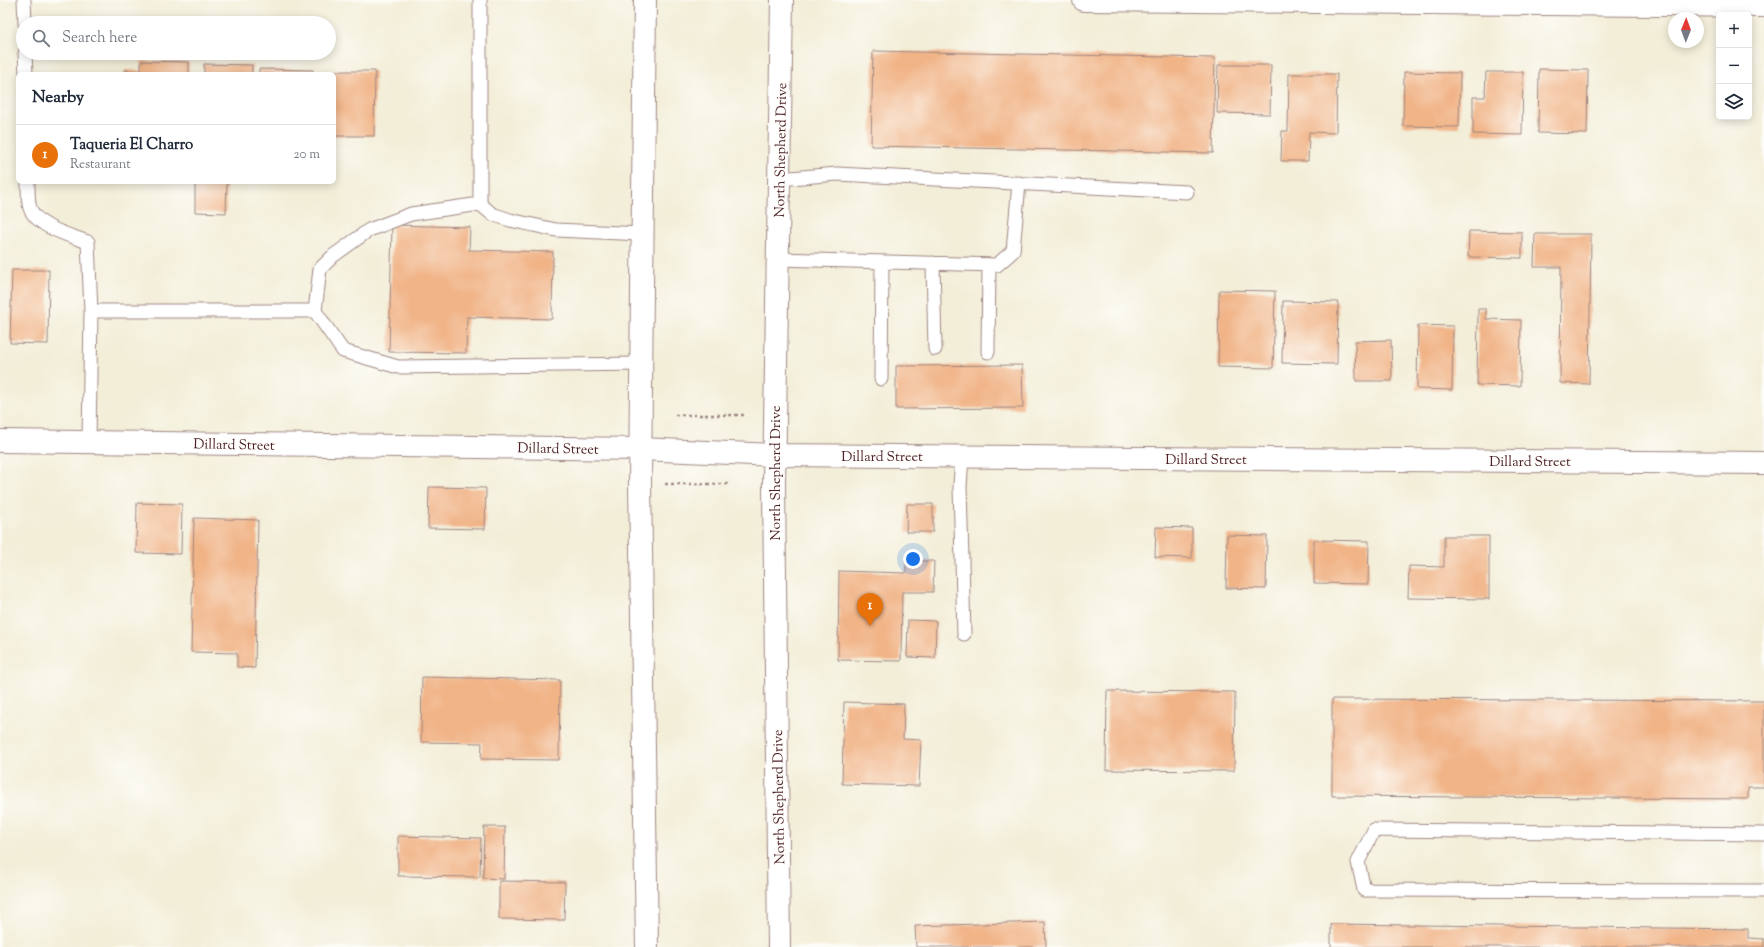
<!DOCTYPE html>
<html lang="en">
<head>
<meta charset="utf-8">
<style>
  body { margin:0; font-family:"Sorts Mill Goudy",serif; background:#f6f6f7; color:#1f2937 }
  .controls { position:absolute; right:12px; top:12px; display:grid; overflow:hidden; border-radius:6px; box-shadow:0 2px 10px #0003 }
  .controls button { width:36px; height:36px; display:grid; place-items:center; padding:0; border:0; border-bottom:1px solid #e0e1e3; background:#fff; color:#1f2937; font:20px sans-serif }
  .compass { position:absolute; left:1668px; top:12px; width:36px; height:36px; border-radius:50%; background:#fff; box-shadow:0 2px 10px #0003; rotate:1deg }
  .you { position:absolute; left:913px; top:559px; width:14px; height:14px; margin:-10px; border:3px solid #fff; border-radius:50%; background:#1a73e8; box-shadow:0 0 0 6px #1a73e833 }
  .badge { display:grid; place-items:center; width:26px; height:26px; border-radius:50%; background:#c8321e; color:#fff; font-size:13px; font-weight:700 }
  .pin { position:absolute; translate:-50% -33px; filter:drop-shadow(0 1px 2px #0008) }
  .pin::after { content:''; position:absolute; top:21px; width:14px; height:12px; background:inherit; clip-path:polygon(0 0,100% 0,50% 100%) }
  .list { margin:0; padding:0; list-style:none }
  h2 { display:flex; justify-content:space-between; align-items:center; height:52px; margin:0; padding:0 16px; font-size:17px }
  h2 small { font-size:13px; font-weight:400; color:#747a83 }
  .list li { display:grid; grid-template-columns:26px 1fr auto; gap:12px; align-items:center; box-sizing:border-box; height:60px; padding:0 16px; border-top:1px solid #e0e1e3 }
  .list b { display:block; font-size:15px; white-space:nowrap }
  .list p { margin:0; font-size:13px; white-space:nowrap; color:#747a83 }
  .list em { font-size:13px; font-style:normal; color:#747a83 }
  .icon { flex:none; width:22px; height:22px; fill:none; stroke:currentColor; stroke-width:2; stroke-linecap:round; stroke-linejoin:round }
  .map { position:relative; flex:none; width:1764px; height:947px; overflow:hidden }
  .search { position:absolute; background:#fff; box-shadow:0 2px 10px #0003; left:16px; top:16px; width:320px; height:44px; display:flex; align-items:center; gap:10px; box-sizing:border-box; padding:0 14px; border-radius:22px; color:#747a83; font-size:15px }
  .panel { position:absolute; background:#fff; box-shadow:0 2px 10px #0003; left:16px; top:72px; width:320px; height:112px; border-radius:6px }
  .map>svg:first-child { display:block }
  .building { fill:#f1b487 }
  .lines { fill:none; stroke-linecap:round; stroke-linejoin:round }
  .service-casing { stroke:#9e8682; stroke-width:15 }
  .minor-casing { stroke:#9e8682; stroke-width:24 }
  .tertiary-casing { stroke:#9e8682; stroke-width:24 }
  .primary-casing { stroke:#9e8682; stroke-width:24 }
  .path { stroke:#9e8682; stroke-width:2.5; stroke-dasharray:3 3; stroke-linecap:butt }
  .service { stroke:#fff; stroke-width:13 }
  .minor { stroke:#fff; stroke-width:22 }
  .tertiary { stroke:#fff; stroke-width:22 }
  .primary { stroke:#fff; stroke-width:22 }
  .labels { text-anchor:middle; stroke-width:3; stroke-linejoin:round; paint-order:stroke }
  .street-label { font-size:14px; fill:#4a1f2b; stroke:#fdfcf7 }
</style>
</head>
<body>
<div class="map">
<svg width="1764" height="947" viewBox="0 0 1764 947">
  <rect width="100%" height="100%" fill="#fdfcf7"/>
  <filter id="ink" filterUnits="userSpaceOnUse"><feTurbulence type="fractalNoise" baseFrequency=".025" numOctaves="2"/><feDisplacementMap in="SourceGraphic" scale="8" xChannelSelector="R" yChannelSelector="G"/><feConvolveMatrix kernelMatrix="1 2 1 2 8 2 1 2 1" color-interpolation-filters="sRGB"/></filter>
  <filter id="wash" filterUnits="userSpaceOnUse"><feTurbulence type="fractalNoise" baseFrequency=".012" numOctaves="4" result="noise"/><feDisplacementMap in="SourceGraphic" scale="16" xChannelSelector="R" yChannelSelector="G"/><feGaussianBlur stdDeviation="0.9" result="paint"/><feColorMatrix in="noise" values="0 0 0 0 0 0 0 0 0 0 0 0 0 0 0 0 0 1.4 0 .05"/><feComposite in="paint" operator="in"/></filter>
  <g filter="url(#wash)">
    <rect width="100%" height="100%" fill="#f3eed8"/>
    <g id="blocks">
      <path class="building" d="M873,51L1215,58L1213,153L871,146Z
        M141,61L189,62V74H125V70L141,71Z
        M204,64L252,65V74H204Z
        M1218,65H1271L1270,114L1217,113Z
        M259,69L313,70V74H259Z
        M1539,69L1588,70L1587,134L1538,133Z
        M334,71H375L374,136H334Z
        M1404,72L1460,73L1459,127L1403,126Z
        M1486,72H1523L1522,135L1473,134V97H1485Z
        M1289,74H1337L1336,133L1309,132L1308,161H1281L1282,131H1288Z
        M195,182H227L226,213L195,212Z
        M392,225L470,227L469,250L553,252L552,319L467,317L466,353L389,352Z
        M1469,231L1522,232V258L1468,257Z
        M1535,234H1591L1589,384L1560,383L1561,267H1534Z
        M12,270H49L48,344L10,343Z
        M1219,290L1275,291L1273,368L1218,367Z
        M1283,301L1338,302L1337,364L1282,363Z
        M1478,309H1486V319L1521,320L1520,386L1477,385Z
        M1418,325L1453,326L1452,390L1417,389Z
        M1391,340L1392,381H1356L1355,341Z
        M1022,365L1023,408L896,409V366Z
        M429,487L486,488L485,529L428,528Z
        M137,503L182,504L181,554L136,553Z
        M907,504H933V532H906Z
        M194,518L258,520L255,668L237,667V653L191,652Z
        M1156,527L1192,528V558L1155,557Z
        M1227,535L1267,536L1266,589L1226,588Z
        M1444,536H1489V599L1408,598L1409,566L1444,567Z
        M1314,540L1369,541L1368,584L1314,583Z
        M906,561H934L933,592H902L901,661L838,660L839,571L906,573Z
        M908,620L936,621L935,658L907,657Z
        M422,677L560,680L559,760L481,759L482,743L421,742Z
        M1107,691L1235,692L1234,771L1106,770Z
        M1332,699L1764,701V787H1748V799L1332,796Z
        M844,702L904,704L903,739L921,740L919,786L842,784Z
        M484,827H505L504,879L483,878Z
        M398,836L481,838L480,877L398,876Z
        M499,881L565,882L564,920L499,919Z
        M1045,922L1046,947H916L915,926Z
        M1331,924L1748,929V938L1764,939V947H1331Z"/>
    </g>
  </g>
  <g filter="url(#ink)">
    <use href="#blocks" fill-opacity="0" stroke="#9e8682" stroke-width="1"/>
    <g class="lines">
      <defs>
        <path id="service" d="M24,0L25,23
          M480,0V204
          M25,53L26,74
          M779,179L837,174L1187,192
          M28,182C28,189 28,197 29,204C32,226 71,236 88,242L91,311
          M777,259L997,265L1013,251L1019,183
          M933,263L935,349
          M988,352L989,265
          M642,364L398,367L343,351L315,311L320,269L333,256L369,230L411,214L480,204L492,214L510,220L556,230L642,234
          M881,379L882,262
          M89,442L91,311H315
          M962,457L960,486L964,634
          M1764,834L1374,830L1358,862L1364,890L1764,891"/>
        <path id="minor" d="M1084,0L1764,6"/>
        <path id="tertiary" d="M0,441L640,449L774,455L1764,463"/>
        <path id="primary" d="M645,0L640,483L647,947
          M779,947L774,485L782,0"/>
      </defs>
      <use href="#service" class="service-casing"/>
      <use href="#minor" class="minor-casing"/>
      <use href="#tertiary" class="tertiary-casing"/>
      <use href="#primary" class="primary-casing"/>
      <path class="path" d="M675,415H745
        M665,484H728"/>
      <use href="#service" class="service"/>
      <use href="#minor" class="minor"/>
      <use href="#tertiary" class="tertiary"/>
      <use href="#primary" class="primary"/>
    </g>
  </g>
  <g class="labels">
    <g class="street-label">
      <text transform="translate(780 150) rotate(-89)" y="5">North Shepherd Drive</text>
      <text transform="translate(234 444) rotate(1)" y="5">Dillard Street</text>
      <text transform="translate(558 448) rotate(1)" y="5">Dillard Street</text>
      <text x="882" y="461">Dillard Street</text>
      <text x="1206" y="464">Dillard Street</text>
      <text x="1530" y="466">Dillard Street</text>
      <text transform="translate(775 473) rotate(-90)" y="5">North Shepherd Drive</text>
      <text transform="translate(778 797) rotate(-91)" y="5">North Shepherd Drive</text>
    </g>
  </g>
</svg>
<div class="controls">
<button>+</button>
<button>−</button>
<button><svg class="icon" aria-label="layers" viewBox="0 0 24 24"><path d="M12 4l9 5-9 5-9-5zM3 14l9 5 9-5"/></svg></button>
</div>
<svg class="compass" viewBox="-18 -18 36 36"><path d="M0-13l5 13h-10z" fill="#e53935"/><path d="M0 13l5-13h-10z" fill="#747a83"/></svg>
<div class="you"></div>
<div class="pin badge" style="left:870px;top:626px;background:#e8710a">1</div>
<div class="search"><svg class="icon" aria-label="search" viewBox="0 0 24 24"><circle cx="10" cy="10" r="6"/><path d="M15 15l6 6"/></svg>Search here</div>
<section class="panel">
<h2>Nearby<small></small></h2>
<ul class="list">
<li><span class="badge" style="background:#e8710a">1</span><div><b>Taqueria El Charro</b><p>Restaurant</p></div><em>20 m</em></li>
</ul>
</section>
</div>
</body>
</html>
